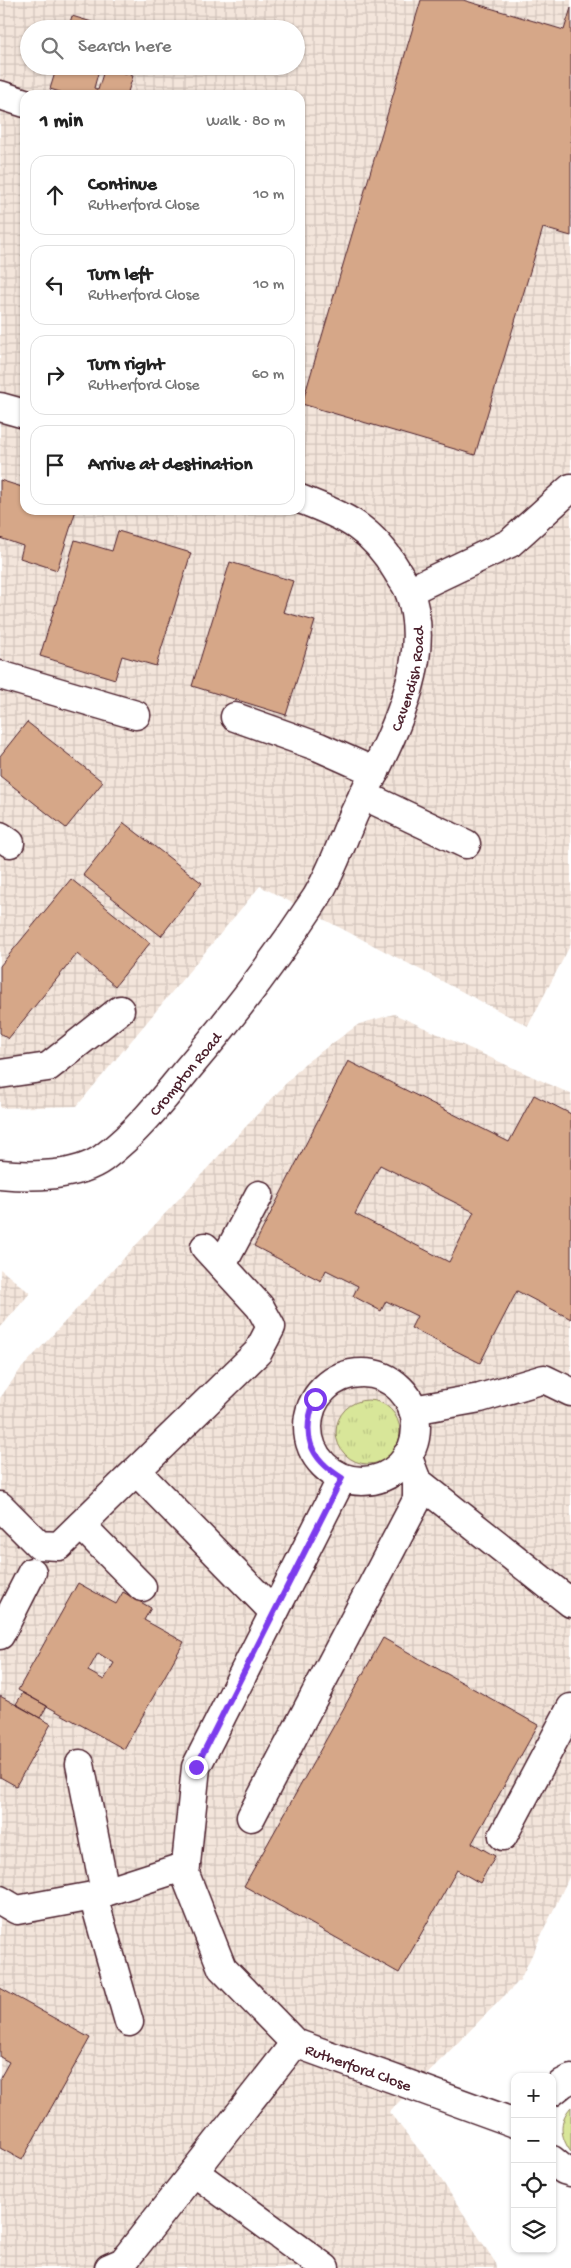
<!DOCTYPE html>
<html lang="en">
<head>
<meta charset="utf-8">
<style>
  body { margin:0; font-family:"Gochi Hand",sans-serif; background:#f2f2f2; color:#222 }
  .controls { position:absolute; right:15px; bottom:15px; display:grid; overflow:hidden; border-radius:10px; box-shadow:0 1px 4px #0004 }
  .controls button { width:45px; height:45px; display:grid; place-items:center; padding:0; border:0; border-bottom:1px solid #e0e0e0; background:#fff; color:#222; font:25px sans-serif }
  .stop { position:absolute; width:15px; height:15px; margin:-11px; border:4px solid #7c3aed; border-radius:50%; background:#fff }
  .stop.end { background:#7c3aed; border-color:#fff; box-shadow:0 1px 5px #0008 }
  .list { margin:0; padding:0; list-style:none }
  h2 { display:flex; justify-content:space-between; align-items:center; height:65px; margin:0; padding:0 20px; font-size:21px }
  h2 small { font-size:16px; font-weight:400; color:#767676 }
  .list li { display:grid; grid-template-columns:32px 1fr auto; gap:15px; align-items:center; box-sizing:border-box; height:80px; margin:0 10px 10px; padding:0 10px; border:1px solid #e0e0e0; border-radius:15px }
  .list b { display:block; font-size:19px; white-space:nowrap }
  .list p { margin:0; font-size:16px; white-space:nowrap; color:#767676 }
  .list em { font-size:16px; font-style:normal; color:#767676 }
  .icon { flex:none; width:28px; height:28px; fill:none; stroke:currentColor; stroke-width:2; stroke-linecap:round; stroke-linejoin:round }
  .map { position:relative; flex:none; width:571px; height:2268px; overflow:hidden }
  .search { position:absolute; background:#fff; box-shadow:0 1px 4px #0004; left:20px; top:20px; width:285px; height:55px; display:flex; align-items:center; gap:12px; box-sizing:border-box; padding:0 18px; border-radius:28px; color:#767676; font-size:19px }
  .panel { position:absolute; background:#fff; box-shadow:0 1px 4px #0004; left:20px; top:90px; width:285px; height:425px; border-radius:15px }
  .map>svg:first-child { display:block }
  .industrial { fill:url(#industrial-grid); fill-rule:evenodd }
  .grass { fill:url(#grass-tufts); stroke:#918262 }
  .building { fill:#d6a788; stroke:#4a1f2b; fill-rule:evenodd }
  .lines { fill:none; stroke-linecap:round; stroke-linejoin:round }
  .minor-casing { stroke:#4a1f2b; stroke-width:31 }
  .minor { stroke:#fff; stroke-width:28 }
  .route { stroke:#7c3aed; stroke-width:6 }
  .labels { text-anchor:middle; stroke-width:4; stroke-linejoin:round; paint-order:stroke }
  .street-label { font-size:16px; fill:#4a1f2b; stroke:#fff }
</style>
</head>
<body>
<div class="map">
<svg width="571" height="2268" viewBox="0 0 571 2268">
  <defs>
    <pattern id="industrial-grid" width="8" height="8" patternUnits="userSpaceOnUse" patternTransform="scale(1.25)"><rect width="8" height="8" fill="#f3e5db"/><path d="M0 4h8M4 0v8" fill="none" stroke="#d2c4bc"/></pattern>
    <pattern id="grass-tufts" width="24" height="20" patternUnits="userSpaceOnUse" patternTransform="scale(1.25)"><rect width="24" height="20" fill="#d8e699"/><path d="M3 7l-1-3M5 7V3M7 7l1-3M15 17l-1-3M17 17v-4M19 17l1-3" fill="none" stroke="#bbc584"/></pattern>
  </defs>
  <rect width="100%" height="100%" fill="#fff"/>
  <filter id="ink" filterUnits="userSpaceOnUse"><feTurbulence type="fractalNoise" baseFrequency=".02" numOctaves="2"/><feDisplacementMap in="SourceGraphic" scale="10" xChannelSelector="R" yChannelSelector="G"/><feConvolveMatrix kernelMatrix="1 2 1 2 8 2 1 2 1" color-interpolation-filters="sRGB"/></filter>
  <g filter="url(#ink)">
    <path class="industrial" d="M0,0H571V944L528,1026L260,886L77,1106L0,1108ZM29,29H296V66H29ZM25,95H300V510H25Z
      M394,1014L571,1094V1873L520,1980L389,2112L433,2167L495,2262L496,2268H0V1398L20,1370L304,1064L359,1024Z
      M0,1269L30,1293L0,1328Z"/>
    <path class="grass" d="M336 1432a32 32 0 1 1 64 0a32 32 0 1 1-64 0Z
      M571,2107V2152C560,2137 558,2121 571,2107Z"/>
    <path class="building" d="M421,0H463L564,30L571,8V236L543,228L475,455L302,404Z
      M72,16L112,28V29H68Z
      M57,66H100L94,88L98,90L105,67L133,76L127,95H70L50,89Z
      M0,480L25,488V510H76L57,570L20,558L23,546L0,538Z
      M118,531L191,553L156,666L122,656L115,679L40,656L75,540L112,551Z
      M230,562L293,581L283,612L315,621L286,715L192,686Z
      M27,722L103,782L66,828L0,776V756Z
      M124,823L202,883L161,936L83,875Z
      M71,879L150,943L115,986L77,954L8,1039L0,1033V966Z
      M348,1061L509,1142L534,1095L571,1114V1319L517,1291L480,1363L411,1328L417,1316L386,1301L381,1311L353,1296L358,1286L326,1270L321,1281L254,1246ZM380,1165L474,1212L449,1262L355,1214Z
      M78,1583L116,1604L123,1592L151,1608L144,1620L184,1642L124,1749L18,1690ZM98,1653L114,1663L104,1680L88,1671Z
      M383,1638L538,1725L472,1843L495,1856L480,1883L457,1870L399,1973L244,1886Z
      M23,1693L47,1706L40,1718L16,1704Z
      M0,1696L51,1724L16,1786L0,1777Z
      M0,1988L90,2038L22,2160L0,2148V2078L9,2062L0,2057Z"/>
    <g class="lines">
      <defs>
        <g id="minor">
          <path d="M0,95L25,103"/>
          <path d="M0,407L25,414"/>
          <path d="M409,591L510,543L571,488"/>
          <path d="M0,675L136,715"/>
          <path d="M235,717L319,747L375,772"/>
          <path d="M363,795L466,844"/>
          <path d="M0,836L10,843"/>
          <path d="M0,1074L48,1067L120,1010"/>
          <path id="s1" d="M0,1174C31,1177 77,1177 103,1158C135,1134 161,1102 186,1071C233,1016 276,959 316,898C332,872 342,841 354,814C384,750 437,664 409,591C406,584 401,578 397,571C372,528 345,516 300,499"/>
          <path d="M222,1265L259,1195"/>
          <circle cx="362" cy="1427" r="54"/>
          <path d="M413,1410L480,1398L544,1379L571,1392"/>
          <path d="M136,1471L274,1612"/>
          <path id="s2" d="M342,1478L196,1767L185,1874L222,1968L295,2043L515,2123"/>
          <path d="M417,1481L571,1603"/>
          <path d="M0,1506L39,1545L59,1546L258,1352L271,1327L260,1307L205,1247"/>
          <path d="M81,1525L142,1587"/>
          <path d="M0,1635L32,1572"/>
          <path d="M80,1764L105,1892"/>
          <path d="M251,1817L417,1500V1481L407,1455"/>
          <path d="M503,1836L571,1708"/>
          <path d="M93,1896L129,2022"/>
          <path d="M0,1900L17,1910L93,1896L186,1866"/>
          <path d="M552,2092L563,2083L571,2079"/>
          <path d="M552,2160L564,2170L571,2172"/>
          <path d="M194,2172L325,2268"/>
          <path d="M109,2268L123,2262L295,2043"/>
        </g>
      </defs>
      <use href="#minor" class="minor-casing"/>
      <use href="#minor" class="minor"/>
    </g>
  </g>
  <g class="lines" filter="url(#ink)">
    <path class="route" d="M196,1767L342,1478C309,1458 301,1435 315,1399"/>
  </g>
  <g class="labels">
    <g class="street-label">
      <text dy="6" stroke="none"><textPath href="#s1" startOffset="682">Cavendish Road</textPath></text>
      <text dy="6" stroke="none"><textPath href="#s1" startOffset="224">Crompton Road</textPath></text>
      <text dy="6" stroke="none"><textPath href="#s2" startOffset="705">Rutherford Close</textPath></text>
    </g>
  </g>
</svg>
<div class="controls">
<button>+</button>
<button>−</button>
<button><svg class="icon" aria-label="locate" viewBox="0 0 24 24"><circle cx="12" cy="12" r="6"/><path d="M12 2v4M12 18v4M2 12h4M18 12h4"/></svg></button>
<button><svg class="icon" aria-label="layers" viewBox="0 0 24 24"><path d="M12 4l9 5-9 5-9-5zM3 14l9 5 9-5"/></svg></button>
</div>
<div class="stop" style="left:315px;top:1399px"></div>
<div class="stop end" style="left:196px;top:1767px"></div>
<div class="search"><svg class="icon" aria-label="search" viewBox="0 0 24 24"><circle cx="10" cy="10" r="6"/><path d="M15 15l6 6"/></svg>Search here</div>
<section class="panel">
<h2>1 min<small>Walk · 80 m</small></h2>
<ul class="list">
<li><svg class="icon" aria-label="ahead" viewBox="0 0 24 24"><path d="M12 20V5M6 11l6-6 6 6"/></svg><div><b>Continue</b><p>Rutherford Close</p></div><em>10 m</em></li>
<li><svg class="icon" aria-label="left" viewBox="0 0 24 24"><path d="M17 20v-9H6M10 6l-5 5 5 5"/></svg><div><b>Turn left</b><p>Rutherford Close</p></div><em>10 m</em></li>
<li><svg class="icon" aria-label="right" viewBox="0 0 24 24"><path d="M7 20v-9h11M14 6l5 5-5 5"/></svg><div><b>Turn right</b><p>Rutherford Close</p></div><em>60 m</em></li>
<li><svg class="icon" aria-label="arrive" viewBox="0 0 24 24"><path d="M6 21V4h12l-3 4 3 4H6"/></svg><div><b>Arrive at destination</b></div></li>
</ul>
</section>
</div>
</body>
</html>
